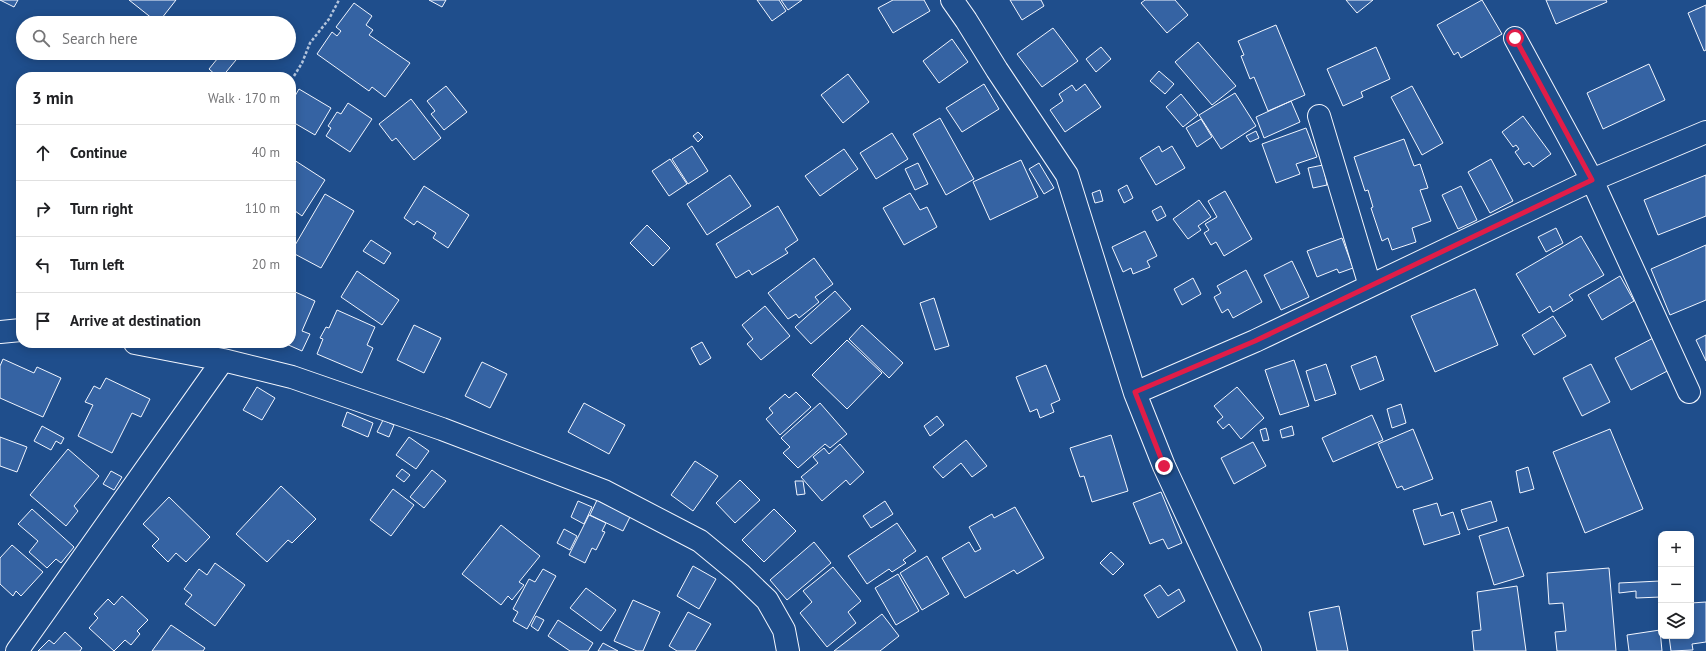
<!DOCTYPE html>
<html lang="en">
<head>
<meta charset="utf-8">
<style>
  body { margin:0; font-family:"PT Sans",sans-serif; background:#f6f6f6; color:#202124 }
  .controls { position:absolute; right:12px; bottom:12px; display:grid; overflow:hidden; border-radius:8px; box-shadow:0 2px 10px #0003 }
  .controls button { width:36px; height:36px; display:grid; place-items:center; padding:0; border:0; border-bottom:1px solid #e0e0e0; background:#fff; color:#202124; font:20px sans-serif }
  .stop { position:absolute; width:12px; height:12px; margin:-9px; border:3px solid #e11d48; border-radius:50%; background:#fff }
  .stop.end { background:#e11d48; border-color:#fff; box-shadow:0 1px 4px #0008 }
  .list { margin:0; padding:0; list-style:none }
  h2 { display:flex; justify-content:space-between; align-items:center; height:52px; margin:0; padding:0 16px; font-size:17px }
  h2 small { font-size:13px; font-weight:400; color:#757577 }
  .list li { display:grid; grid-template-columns:26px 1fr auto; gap:12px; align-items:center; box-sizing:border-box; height:56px; padding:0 16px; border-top:1px solid #e0e0e0 }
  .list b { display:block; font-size:15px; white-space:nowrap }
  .list em { font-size:13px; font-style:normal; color:#757577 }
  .icon { flex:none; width:22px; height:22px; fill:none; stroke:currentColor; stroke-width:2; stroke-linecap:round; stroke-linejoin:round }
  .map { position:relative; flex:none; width:1706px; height:651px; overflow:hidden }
  .search { position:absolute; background:#fff; box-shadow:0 2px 10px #0003; left:16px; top:16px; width:280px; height:44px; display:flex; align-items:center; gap:10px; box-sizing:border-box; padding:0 14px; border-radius:22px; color:#757577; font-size:15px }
  .panel { position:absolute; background:#fff; box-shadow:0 2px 10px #0003; left:16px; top:72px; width:280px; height:276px; border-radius:16px }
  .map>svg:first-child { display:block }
  .building { fill:#3563a3; stroke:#f2f6ff }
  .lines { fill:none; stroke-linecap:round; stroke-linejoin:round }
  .minor-casing { stroke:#f2f6ff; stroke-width:24 }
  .path { stroke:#b3c4dc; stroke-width:2.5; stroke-dasharray:3 2; stroke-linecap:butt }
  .minor { stroke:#1f4e8c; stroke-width:22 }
  .route { stroke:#e11d48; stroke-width:5 }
</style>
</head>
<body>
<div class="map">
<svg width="1706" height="651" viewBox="0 0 1706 651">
  <rect width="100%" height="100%" fill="#1f4e8c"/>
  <path class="building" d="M0,0H18L14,7Z
    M129,0H176L158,23Z
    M429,0H446L442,7Z
    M757,0H779L786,11L772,21Z
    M781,0H802L788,10Z
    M893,0H924L930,11L893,33L878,8Z
    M1010,0H1041L1044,6L1022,20Z
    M1145,0H1175L1188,15L1167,33L1141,3Z
    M1346,0H1373L1357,13Z
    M1482,0L1502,34L1461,58L1458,52L1454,55L1437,25Z
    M1546,0H1606L1607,2L1556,24Z
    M354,3L372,16L366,25L373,30L369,35L410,63L385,97L372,87L369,91L317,54L332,32L337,36L341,31L336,27Z
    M1706,5V50L1704,51L1688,13Z
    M1276,25L1305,95L1268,111L1254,77L1250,79L1241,56L1244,55L1238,41Z
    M1053,28L1078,61L1042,87L1017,54Z
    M952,39L968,62L939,83L923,61Z
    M1198,42L1236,86L1212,105L1175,62Z
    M1101,47L1111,59L1096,72L1086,59Z
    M1376,47L1390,79L1361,92L1363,97L1343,106L1327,69Z
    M209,53H219L215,58Z
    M222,53H228L236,60L222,77H218L209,69Z
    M1649,64L1665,100L1603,129L1587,93Z
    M1159,71L1174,84L1165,94L1150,81Z
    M848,74L869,102L843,123L821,95Z
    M984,84L999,109L962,132L946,108Z
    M1085,84L1101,107L1065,132L1050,110L1063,101L1059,94L1072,85L1076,91Z
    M446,86L467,112L444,130L431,114L435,111L427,101Z
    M1412,86L1443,143L1422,155L1391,97Z
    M299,89L331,108L315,135L291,121V103Z
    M1235,93L1256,126L1221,149L1199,115Z
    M1181,94L1198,115L1183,127L1166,107Z
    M411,99L441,138L414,160L396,138L392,141L379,124Z
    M1291,101L1300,122L1264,138L1256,117Z
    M348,103L372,119L350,152L326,136L331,128L328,126L337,112L341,114Z
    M1523,116L1551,154L1533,167L1529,162L1524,165L1515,152L1519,149L1516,145L1513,147L1502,132Z
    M940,118L974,179L946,195L913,134Z
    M1201,119L1212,137L1197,147L1186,128Z
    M1306,128L1317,157L1296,164L1300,174L1276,183L1262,144Z
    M1256,131L1259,138L1250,142L1246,136Z
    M698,132L703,137L698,142L693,136Z
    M892,133L908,159L876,179L860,153Z
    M1404,139L1414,166L1420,164L1428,188L1420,190L1431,221L1412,228L1416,242L1392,250L1388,238L1382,241L1371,208L1373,207L1368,190L1365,191L1354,157Z
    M692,146L708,171L688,184L672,159Z
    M1159,146L1162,152L1172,146L1185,168L1156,185L1140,158Z
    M844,149L858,169L820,196L805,176Z
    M291,158L325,180L302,216L291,208Z
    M670,159L687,184L669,196L652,171Z
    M1491,159L1513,201L1490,213L1468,172Z
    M1021,160L1038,197L990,220L973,182Z
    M918,163L928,184L915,190L905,169Z
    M1039,163L1054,188L1044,194L1029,169Z
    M1323,165L1327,185L1313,188L1308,168Z
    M730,175L751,206L707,235L687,204Z
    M1706,175V216L1658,235L1644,200Z
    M1127,185L1133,198L1124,203L1118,190Z
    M424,186L469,215L448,248L433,238L436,233L417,221L414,225L404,218Z
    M1461,186L1477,220L1458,229L1442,195Z
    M1100,190L1103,201L1095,203L1092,193Z
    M1225,191L1252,239L1224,256L1216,242L1211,245L1204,233L1209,230L1205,224L1217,217L1208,201Z
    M910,193L920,210L927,207L937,227L904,245L883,208Z
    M325,194L354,211L321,268L291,252Z
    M1199,200L1211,217L1198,226L1201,230L1188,239L1173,219Z
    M778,206L798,240L785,249L788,253L752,275L749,270L736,278L716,244Z
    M1161,206L1166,216L1157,221L1152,211Z
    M647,225L670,248L653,266L630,243Z
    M1556,228L1563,243L1546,252L1538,237Z
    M1145,231L1157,256L1147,261L1150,267L1133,274L1131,268L1123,272L1112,247Z
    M1581,236L1604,275L1569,295L1573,300L1553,312L1550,306L1539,313L1516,274Z
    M1342,238L1353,268L1339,273L1337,269L1317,277L1307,251Z
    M371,240L391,253L384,264L363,251Z
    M1706,245V300L1670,315L1651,269Z
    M814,258L833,284L815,297L819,302L799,318L796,314L788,319L768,293Z
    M1292,261L1309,297L1281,310L1264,275Z
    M1246,270L1262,302L1233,318L1228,309L1222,313L1214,297L1221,293L1217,286Z
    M357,271L399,300L382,325L341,297Z
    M1620,276L1634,301L1602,320L1588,295Z
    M1193,278L1201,294L1182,305L1174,289Z
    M1475,289L1498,345L1435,372L1411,316Z
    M291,290L315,301L302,331L310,334L302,351L284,343H291Z
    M835,291L851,309L811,344L795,327Z
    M934,298L949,346L935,350L920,303Z
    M765,306L790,336L761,360L747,344L753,339L742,325Z
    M337,310L375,327L367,345L373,348L362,373L317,354L323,339L320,338L326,327L329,328Z
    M1553,316L1566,336L1534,355L1522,335Z
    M414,325L441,338L424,373L397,360Z
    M862,325L903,363L889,378L849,339Z
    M1706,335V361L1696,340Z
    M1657,336L1673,368L1631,390L1615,358Z
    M847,340L882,373L847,409L812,375Z
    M702,342L711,358L700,365L691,348Z
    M1376,356L1384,380L1360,390L1351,366Z
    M3,359L34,373L37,367L61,378L43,417L0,398V366Z
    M1294,360L1309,406L1280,415L1265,370Z
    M482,362L507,374L490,408L465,396Z
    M1326,364L1336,394L1315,401L1306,371Z
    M1591,364L1610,402L1582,416L1563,378Z
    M1046,365L1060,400L1051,404L1054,412L1040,418L1037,409L1030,412L1016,377Z
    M106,378L150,399L141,417L132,413L112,453L78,436L93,405L85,402L94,386L100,389Z
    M257,387L275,398L262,420L243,410Z
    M1237,387L1264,418L1241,439L1229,424L1223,429L1217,422L1223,417L1214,406Z
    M796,392L811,407L780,435L766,419L773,413L769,408L785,394L789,398Z
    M584,403L625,425L609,454L568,432Z
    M820,403L847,434L830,448L825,444L798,468L783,453L790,447L781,438Z
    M1401,404L1406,423L1392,428L1387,409Z
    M347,412L373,423L368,437L342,426Z
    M1372,415L1383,440L1333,462L1322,438Z
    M937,416L944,425L930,436L924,426Z
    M383,420L394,425L389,437L377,432Z
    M42,426L64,438L61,444L56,441L51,450L34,441Z
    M1292,426L1294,435L1282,438L1280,430Z
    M1266,428L1269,440L1263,441L1260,430Z
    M1413,429L1433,479L1404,490L1402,486L1397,488L1378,444Z
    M1610,429L1643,509L1585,533L1553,452Z
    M1111,435L1128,491L1092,502L1084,476L1080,477L1070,448Z
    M0,437L27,447L17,472L0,466Z
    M409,437L429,451L416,469L396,455Z
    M966,440L987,466L972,477L961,463L943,478L933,467Z
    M1253,442L1266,466L1234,484L1221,458Z
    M840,444L864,472L850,485L846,480L822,501L801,477L818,463L813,457L824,448L829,454Z
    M68,449L99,476L74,506L78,511L66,526L30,495Z
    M695,461L718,476L693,511L671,495Z
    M1528,467L1534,489L1520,493L1516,471Z
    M402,469L410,475L404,482L396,476Z
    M432,470L446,481L424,508L410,497Z
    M111,471L122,477L114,490L103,484Z
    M740,480L760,500L735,523L716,503Z
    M795,481H803L805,494L797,495Z
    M281,486L316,519L292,543L288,540L267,562L236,534Z
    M393,489L414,505L391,536L370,520Z
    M1161,492L1182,543L1168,549L1163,539L1150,544L1133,503Z
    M169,497L210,537L186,562L176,553L168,562L152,546L159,539L143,524Z
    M597,500L630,517L623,531L590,515Z
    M578,501L592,507L584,524L571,517Z
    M885,501L893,514L871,528L863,516Z
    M1491,501L1497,521L1468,530L1461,510Z
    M1437,503L1441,516L1453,512L1460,534L1424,545L1413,510Z
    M1015,507L1044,558L1017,574L1014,570L965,598L942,558L969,542L975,552L981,549L969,527L992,514L994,518Z
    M32,509L74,547L61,563L56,559L47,568L29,552L38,541L18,524Z
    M774,509L796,531L764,562L742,540Z
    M589,515L606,523L602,531L605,532L596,550L592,548L585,563L569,555Z
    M897,523L916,551L903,560L906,563L892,572L889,569L867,584L848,556Z
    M501,525L540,556L519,582L524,585L512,600L508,596L501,605L462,574Z
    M1508,527L1524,576L1494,585L1479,536Z
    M564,529L577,536L570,550L557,543Z
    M814,542L831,563L787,600L770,580Z
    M12,545L43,572L21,596L16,591L13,596L0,584V558Z
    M1111,552L1124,564L1113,575L1100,563Z
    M927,556L949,594L922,610L900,573Z
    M215,563L245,585L215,626L185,604L192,595L184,589L199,569L207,575Z
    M693,566L716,579L699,609L677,596Z
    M833,567L861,601L848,612L856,623L827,647L800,613L812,602L803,591Z
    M1609,568L1616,651H1557L1555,632L1566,631L1563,603L1549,604L1547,573Z
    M543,569L556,576L527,629L513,621L518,612L513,609L529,579L535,582Z
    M898,574L919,611L896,625L875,588Z
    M1660,581L1661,597L1636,598V591L1619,593V583Z
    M1160,585L1168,596L1179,589L1185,601L1158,618L1144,595Z
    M1517,586L1526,651H1474L1472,631L1481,630L1477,592Z
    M586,588L616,610L601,631L570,608Z
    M122,596L148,620L137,631L140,634L131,645L125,640L114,651L89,628L98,618L94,614L108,599L114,605Z
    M633,600L660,612L643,651H637L614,641Z
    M1706,602V642L1692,644L1693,650L1671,651L1669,636H1691V603Z
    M1339,606L1348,651H1317L1309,612Z
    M688,612L711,624L695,651H677L669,646Z
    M882,614L899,636L880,651H834Z
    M536,616L544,620L538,631L531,626Z
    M558,620L593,643L588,651H570L548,636Z
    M171,625L205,648L203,651H152Z
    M1660,630L1662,651H1629L1627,635Z
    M65,632L82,648L80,651H38L49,640L54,644Z
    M603,643L618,651H598Z"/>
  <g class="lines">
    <defs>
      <path id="minor" d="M952,0L966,20L997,70L1067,175L1135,393L1164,466L1250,651
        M1515,38L1592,180L1689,392
        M1319,116L1370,286
        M0,332L21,330
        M135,343L223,360L292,377L442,429L604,491L700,541L740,574L767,600L784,630L788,651
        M1135,393L1255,341L1592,180L1706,132
        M17,651L223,360"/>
    </defs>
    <use href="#minor" class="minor-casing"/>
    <path class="path" d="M294,76L302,63L310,43L329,19L339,0"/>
    <use href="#minor" class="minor"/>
  </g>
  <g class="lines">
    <path class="route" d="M1164,466L1135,392L1255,341L1592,180L1515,38"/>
  </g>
</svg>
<div class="controls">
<button>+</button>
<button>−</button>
<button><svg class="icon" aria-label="layers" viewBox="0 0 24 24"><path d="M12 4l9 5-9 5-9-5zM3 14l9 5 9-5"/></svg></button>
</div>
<div class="stop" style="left:1515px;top:38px"></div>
<div class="stop end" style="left:1164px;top:466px"></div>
<div class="search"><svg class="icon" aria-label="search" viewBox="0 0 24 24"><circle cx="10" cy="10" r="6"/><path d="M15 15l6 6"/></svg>Search here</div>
<section class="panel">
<h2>3 min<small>Walk · 170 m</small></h2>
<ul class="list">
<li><svg class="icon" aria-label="ahead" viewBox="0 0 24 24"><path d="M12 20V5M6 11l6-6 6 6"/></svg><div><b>Continue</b></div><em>40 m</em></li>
<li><svg class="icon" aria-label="right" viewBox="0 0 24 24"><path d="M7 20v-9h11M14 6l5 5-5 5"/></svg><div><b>Turn right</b></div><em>110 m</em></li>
<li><svg class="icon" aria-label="left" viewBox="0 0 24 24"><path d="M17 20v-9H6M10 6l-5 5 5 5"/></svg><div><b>Turn left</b></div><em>20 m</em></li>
<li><svg class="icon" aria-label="arrive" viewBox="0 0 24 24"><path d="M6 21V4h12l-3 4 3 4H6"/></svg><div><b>Arrive at destination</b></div></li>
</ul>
</section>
</div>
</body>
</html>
